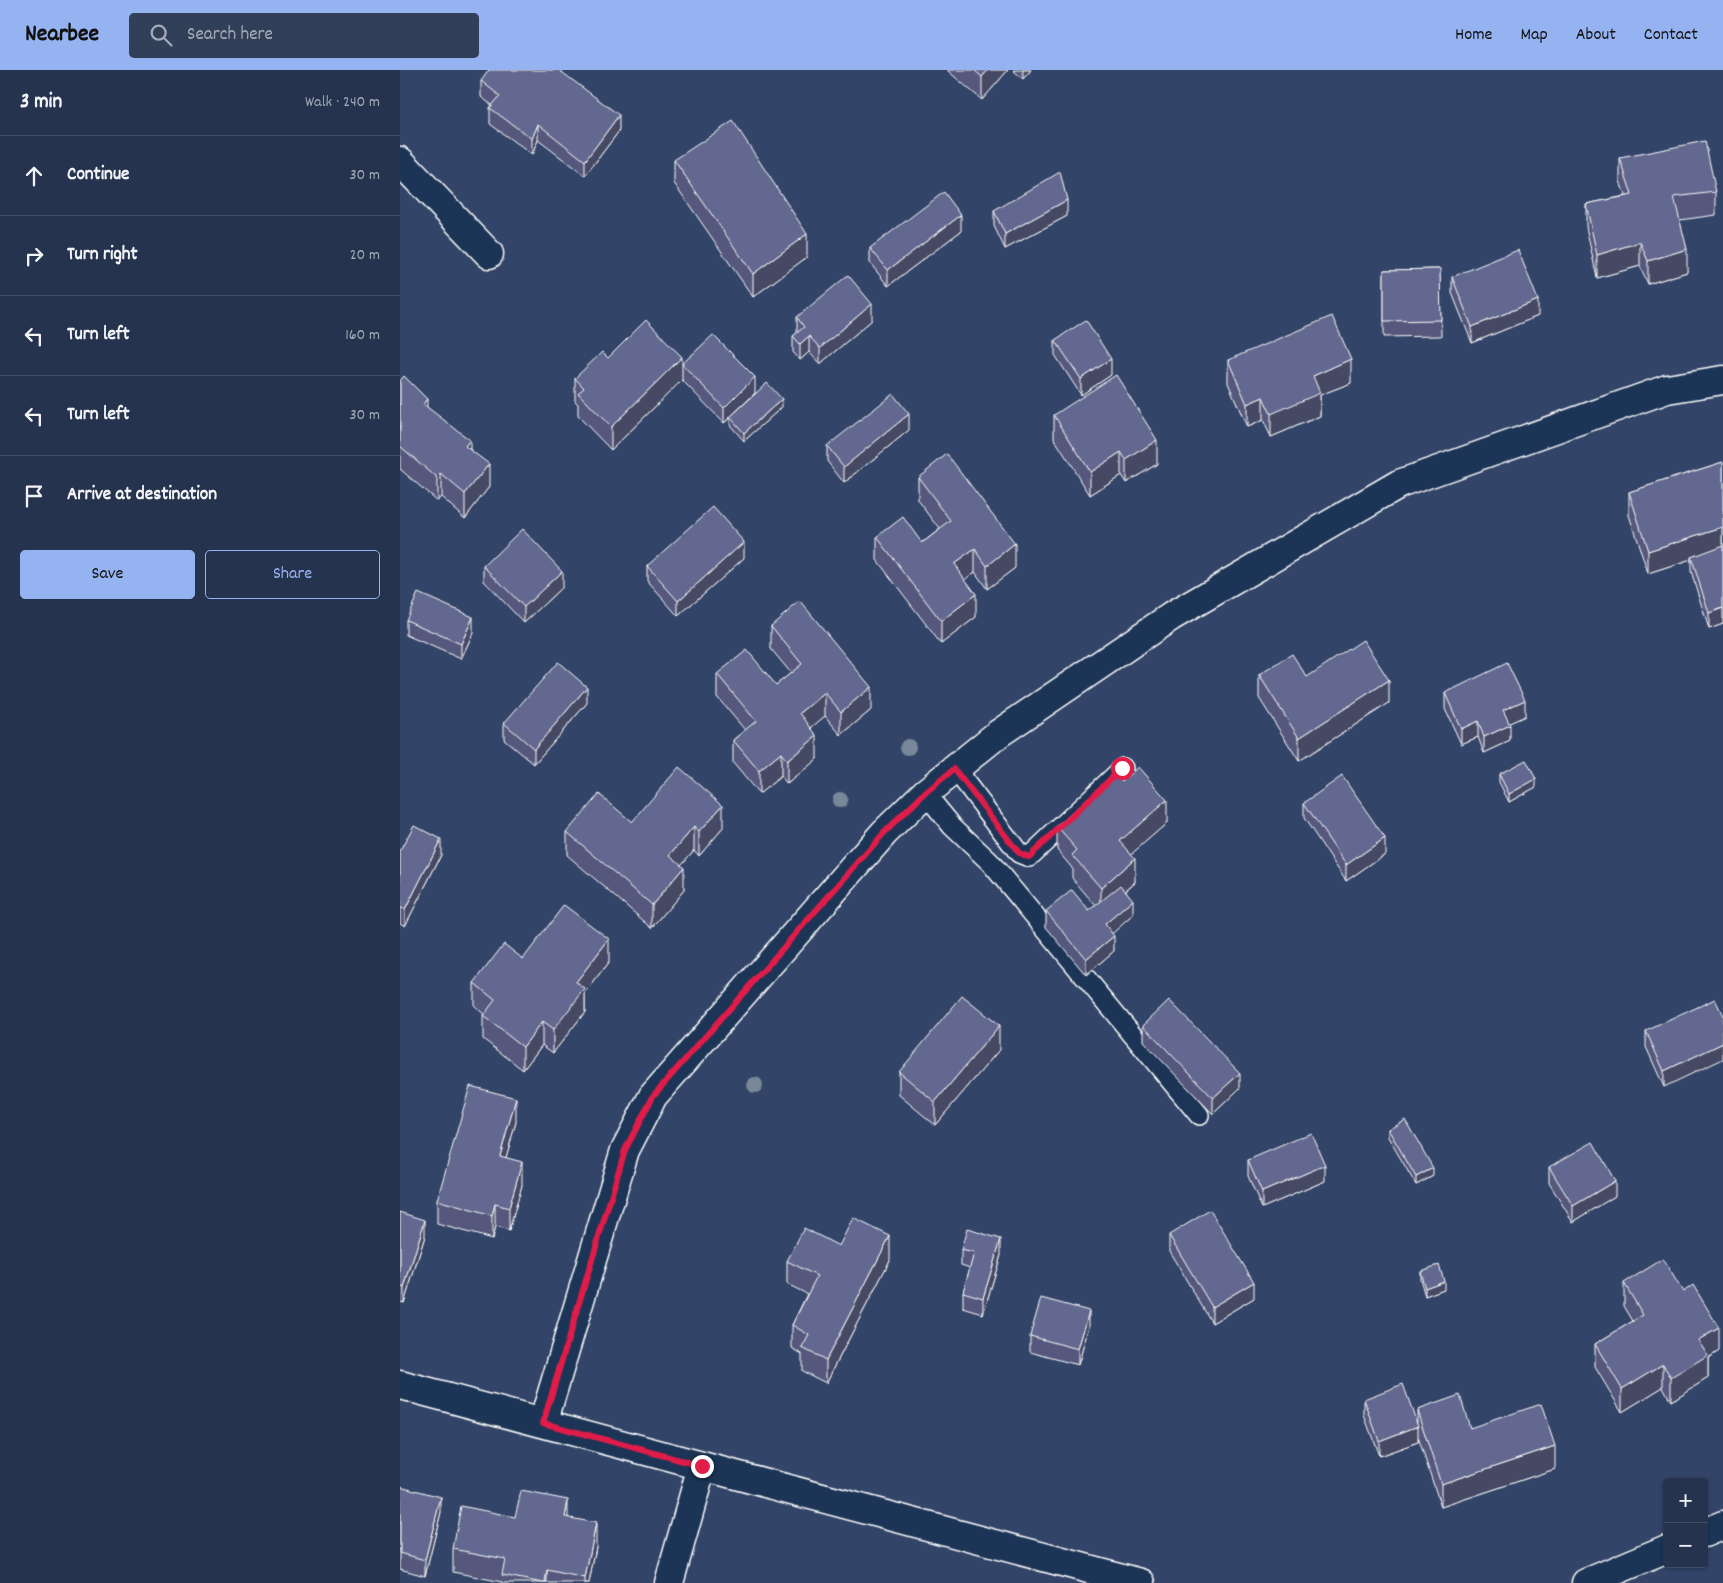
<!DOCTYPE html>
<html lang="en">
<head>
<meta charset="utf-8">
<style>
  body { margin:0; font-family:Dekko,sans-serif; background:#323f58; color:#f1f3f6 }
  .controls { position:absolute; right:15px; bottom:15px; display:grid; overflow:hidden; border-radius:5px; box-shadow:0 1px 4px #0004 }
  .controls button { width:45px; height:45px; display:grid; place-items:center; padding:0; border:0; border-bottom:1px solid #424e66; background:#26334e; color:#f1f3f6; font:25px sans-serif }
  .stop { position:absolute; width:15px; height:15px; margin:-11px; border:4px solid #e11d48; border-radius:50%; background:#fff }
  .stop.end { background:#e11d48; border-color:#fff; box-shadow:0 1px 5px #0008 }
  .list { margin:0; padding:0; list-style:none }
  h2 { display:flex; justify-content:space-between; align-items:center; height:65px; margin:0; padding:0 20px; font-size:21px }
  h2 small { font-size:16px; font-weight:400; color:#a4aab6 }
  .list li { display:grid; grid-template-columns:32px 1fr auto; gap:15px; align-items:center; box-sizing:border-box; height:80px; padding:0 20px; border-top:1px solid #424e66 }
  .list b { display:block; font-size:19px; white-space:nowrap }
  .list em { font-size:16px; font-style:normal; color:#a4aab6 }
  .actions { display:flex; gap:10px; padding:15px 20px }
  .actions a { flex:1; padding:11px 0; border:1px solid #95b2f1; border-radius:5px; text-align:center; font-size:18px; color:#95b2f1 }
  .actions .main { background:#95b2f1; color:#111 }
  .icon { flex:none; width:28px; height:28px; fill:none; stroke:currentColor; stroke-width:2; stroke-linecap:round; stroke-linejoin:round }
  .map { position:relative; flex:none; width:1323px; height:1513px; overflow:hidden }
  header { display:flex; align-items:center; gap:30px; box-sizing:border-box; height:70px; padding:0 25px; background:#95b2f1; color:#111 }
  header strong { font-size:24px }
  nav { display:flex; gap:28px; margin-inline-start:auto; font-size:18px }
  .search { width:350px; height:45px; background:#323f58; display:flex; align-items:center; gap:12px; box-sizing:border-box; padding:0 18px; border-radius:5px; color:#a4aab6; font-size:19px }
  main { display:flex }
  aside { flex:1; background:#26334e }
  .map>svg:first-child { display:block }
  .lines { fill:none; stroke-linecap:round; stroke-linejoin:round }
  .lane-casing { stroke:#fff; stroke-width:22 }
  .street-casing { stroke:#fff; stroke-width:31 }
  .lane { stroke:#1d3557; stroke-width:19 }
  .street { stroke:#1d3557; stroke-width:28 }
  .tree { fill:#788898 }
  .wall { fill:#54597b; stroke:#fff }
  .shaded-wall { fill:#454964; stroke:#fff }
  .building { fill:#62688f; stroke:#fff }
  .route { stroke:#e11d48; stroke-width:6 }
</style>
</head>
<body>
<header>
<strong>Nearbee</strong>
<div class="search"><svg class="icon" aria-label="search" viewBox="0 0 24 24"><circle cx="10" cy="10" r="6"/><path d="M15 15l6 6"/></svg>Search here</div>
<nav><a>Home</a><a>Map</a><a>About</a><a>Contact</a></nav>
</header>
<main>
<aside>
<h2>3 min<small>Walk · 240 m</small></h2>
<ul class="list">
<li><svg class="icon" aria-label="ahead" viewBox="0 0 24 24"><path d="M12 20V5M6 11l6-6 6 6"/></svg><div><b>Continue</b></div><em>30 m</em></li>
<li><svg class="icon" aria-label="right" viewBox="0 0 24 24"><path d="M7 20v-9h11M14 6l5 5-5 5"/></svg><div><b>Turn right</b></div><em>20 m</em></li>
<li><svg class="icon" aria-label="left" viewBox="0 0 24 24"><path d="M17 20v-9H6M10 6l-5 5 5 5"/></svg><div><b>Turn left</b></div><em>160 m</em></li>
<li><svg class="icon" aria-label="left" viewBox="0 0 24 24"><path d="M17 20v-9H6M10 6l-5 5 5 5"/></svg><div><b>Turn left</b></div><em>30 m</em></li>
<li><svg class="icon" aria-label="arrive" viewBox="0 0 24 24"><path d="M6 21V4h12l-3 4 3 4H6"/></svg><div><b>Arrive at destination</b></div></li>
</ul>
<div class="actions"><a class="main">Save</a><a>Share</a></div>
</aside>
<div class="map">
<svg width="1323" height="1513" viewBox="0 0 1323 1513">
  <rect width="100%" height="100%" fill="#324468"/>
  <filter id="ink" filterUnits="userSpaceOnUse"><feTurbulence type="fractalNoise" baseFrequency=".02" numOctaves="2"/><feDisplacementMap in="SourceGraphic" scale="10" xChannelSelector="R" yChannelSelector="G"/><feConvolveMatrix kernelMatrix="1 2 1 2 8 2 1 2 1" color-interpolation-filters="sRGB"/></filter>
  <g filter="url(#ink)">
    <g class="lines">
      <defs>
        <path id="lane" d="M555,699L619,783L629,787L723,698
          M525,723L552,756L590,792L799,1045"/>
        <path id="street" d="M0,91L89,184
          M0,1315L302,1396L269,1513
          M143,1353L225,1080L253,1026L484,763L525,723L598,664L772,546L999,414L1267,319L1323,310
          M302,1396L741,1513
          M1304,1463L1323,1455
          M1186,1513L1267,1479"/>
      </defs>
      <use href="#lane" class="lane-casing"/>
      <use href="#street" class="street-casing"/>
      <use href="#lane" class="lane"/>
      <use href="#street" class="street"/>
    </g>
    <g class="tree">
      <circle cx="508" cy="677" r="8"/>
      <circle cx="440" cy="730" r="8"/>
      <circle cx="355" cy="1015" r="8"/>
    </g>
    <path class="wall" d="M548,0H608L582,30L548,1Z
      M613,0H631L623,9Z
      M81,11L219,61L185,106L138,70L132,85L90,54V38L92,35L81,27Z
      M1220,88L1316,122V145L1280,150L1287,202L1248,214L1240,196L1197,208L1186,157V134L1225,126L1220,111Z
      M274,90L407,187L353,227L274,113Z
      M594,141L667,146L605,179L594,156Z
      M561,161L488,216L470,193V178Z
      M1040,199L1041,266L984,267V200Z
      M1052,207L1138,246L1072,273L1052,223Z
      M397,247L472,250L420,294L409,282L400,290L393,282V266L397,263Z
      M655,270L711,305L681,325L655,285Z
      M828,290L951,313L920,325V346L871,367L863,350L847,357L828,313Z
      M282,294L355,323L382,337L344,371L330,355V348L324,353L282,310L211,380L178,346V334L175,331V308Z
      M0,311L70,379L89,417L65,448L41,427L37,431L0,399Z
      M654,345L757,394L726,413L721,405L690,425L654,368Z
      M509,360L444,413L427,391V376Z
      M1323,392V554L1309,559L1291,502V490L1248,504L1229,445V422Z
      M518,407L615,498L587,519L575,502L565,509L576,547L541,574L477,490V467L522,473L540,459L518,430Z
      M344,488L278,546L247,511V496Z
      M84,496L162,517L124,553L84,511Z
      M6,550L73,563L61,589L6,565Z
      M371,556L471,640L441,665L425,646L411,657L417,689L387,714L381,706L359,724L333,693V670L345,660L317,627V604L376,615L391,603L371,579Z
      M859,605L907,607L989,633L899,691L859,628Z
      M1045,623L1125,646L1109,653L1110,671L1084,683L1078,667L1061,674L1045,639Z
      M187,633L134,694L104,669V653Z
      M1099,704L1136,717L1109,732L1099,712Z
      M722,711L767,753L731,784L735,812L726,820L733,845L712,863L714,881L686,905L646,857V841H689L696,836L672,808V798L657,780V757Z
      M904,733L985,784L946,811L904,748Z
      M232,752L323,758L299,786L294,780L281,795L284,820L252,858L167,785V762Z
      M0,781L41,785L5,856L0,853Z
      M123,889L209,892L185,924V942L153,983L142,975L123,1000L83,969V946L84,944L74,936V913Z
      M1323,946L1264,1017L1246,977V961Z
      M743,955L840,1018L813,1044L743,971Z
      M599,980L535,1055L499,1025V1002Z
      M116,1052L106,1087L122,1115L109,1161L95,1157L92,1169L37,1154V1130Z
      M988,1059L1033,1106L1016,1115L988,1067Z
      M848,1090L925,1111L862,1138L848,1106Z
      M1149,1097L1215,1126L1173,1152L1149,1113Z
      M0,1142L25,1166L4,1233L0,1232Z
      M769,1165L854,1228L812,1253L769,1181Z
      M439,1176L490,1190L426,1313L402,1301V1284L392,1278V1255L407,1224L387,1214V1191Z
      M561,1180L601,1185L583,1244L563,1238V1222L570,1198L561,1195Z
      M1020,1201L1044,1219L1025,1226L1020,1209Z
      M1224,1213L1319,1281L1308,1288V1308L1271,1331L1263,1317L1222,1342L1195,1297V1274L1233,1251L1224,1236Z
      M689,1256L678,1295L630,1282V1266Z
      M964,1329L1017,1352V1340L1070,1358L1155,1399L1041,1437L1018,1367V1372L979,1386L964,1345Z
      M0,1416L41,1442L25,1506L0,1499Z
      M115,1447L168,1448L196,1477L189,1513H102V1512L53,1502V1479Z"/>
    <path class="shaded-wall" d="M588,0H608L582,30V7Z
      M623,0H631L623,9Z
      M219,45V61L185,106V91Z
      M138,54V70L132,85V69Z
      M667,130V146L605,179V164Z
      M561,145V161L488,216V200Z
      M407,164V187L353,227V204Z
      M1240,172V196L1197,208V185Z
      M1287,179V202L1248,214V191Z
      M1138,230V246L1072,273V257Z
      M472,234V250L420,294V278Z
      M409,266V282L400,290V274Z
      M282,287V310L211,380V357Z
      M711,289V305L681,325V309Z
      M951,289V313L920,325V346L871,367V344L913,306Z
      M355,307V323L324,353V338Z
      M863,327V350L847,357V334Z
      M27,329V352L23,334Z
      M382,329V337L344,371V363Z
      M509,344V360L444,413V397Z
      M70,370V393L65,376Z
      M757,370V394L726,413V390Z
      M721,382V405L690,425V402Z
      M89,394V417L65,448V424Z
      M41,404V427L37,431V408Z
      M1323,457V480L1291,487V490L1248,504V481Z
      M344,472V488L278,546V531Z
      M615,474V498L587,519V496Z
      M575,479V502L554,517V494Z
      M162,501V517L124,553V537Z
      M576,524V547L541,574V551Z
      M1323,538V554L1309,559V543Z
      M73,547V563L61,589V574Z
      M989,610V633L899,691V668Z
      M187,617V633L134,694V679Z
      M471,617V640L441,665V642Z
      M425,623V646L400,667V643Z
      M1125,630V646L1103,656V640Z
      M1078,651V667L1061,674V659Z
      M1110,655V671L1084,683V667Z
      M417,666V689L387,714V691Z
      M381,683V706L359,724V701Z
      M1136,709V717L1109,732V724Z
      M767,730V753L720,794V771Z
      M323,735V758L299,786V762Z
      M294,757V780L270,808V785Z
      M985,768V784L946,811V795Z
      M41,769V785L5,856V840Z
      M735,788V812L701,841V818Z
      M284,797V820L252,858V835Z
      M733,830V845L705,870V854Z
      M714,866V881L686,905V889Z
      M209,869V892L185,924V942L153,983V960L176,912Z
      M142,952V975L123,1000V977Z
      M599,956V980L535,1055V1032Z
      M1323,973V989L1264,1017V1001Z
      M840,1003V1018L813,1044V1028Z
      M116,1028V1052L100,1109V1086Z
      M122,1092V1115L109,1161V1138Z
      M925,1095V1111L862,1138V1122Z
      M1033,1098V1106L1016,1115V1107Z
      M1215,1111V1126L1173,1152V1136Z
      M95,1134V1157L92,1169V1146Z
      M25,1150V1166L4,1233V1218Z
      M490,1166V1190L426,1313V1290Z
      M601,1169V1185L583,1244V1228Z
      M1044,1211V1219L1025,1226V1218Z
      M854,1212V1228L812,1253V1237Z
      M689,1241V1256L678,1295V1279Z
      M1319,1258V1281L1308,1288V1308L1271,1331V1308L1298,1270Z
      M1263,1294V1317L1222,1342V1319Z
      M1018,1356V1372L979,1386V1371Z
      M1155,1376V1399L1041,1437V1414Z
      M41,1427V1442L25,1506V1490Z
      M168,1430V1453L165,1447Z
      M196,1453V1477L189,1513H185V1508Z
      M147,1500V1513H145Z"/>
    <path class="building" d="M89,0H159L219,45L185,91L138,54L132,69L90,38L100,26L81,11Z
      M574,0H588L582,7Z
      M333,51L407,164L353,204L274,90Z
      M1305,71L1316,122L1274,127L1287,179L1248,191L1240,172L1197,185L1186,134L1232,125L1220,88Z
      M660,102L667,130L605,164L594,141Z
      M544,122L561,145L488,200L470,178Z
      M1118,180L1138,230L1072,257L1052,207Z
      M1040,199L1041,250L984,251V200Z
      M448,205L472,234L420,278L409,266L400,274L393,266L404,257L397,247Z
      M932,246L951,289L913,306L920,323L871,344L863,327L847,334L828,290Z
      M246,250L282,287L211,357L178,323L184,318L175,308L202,282L208,288Z
      M686,250L711,289L681,309L655,270Z
      M313,265L355,307L324,338L282,294Z
      M716,305L757,370L726,390L721,382L690,402L654,345Z
      M4,306L27,329L23,334L70,370L65,376L89,394L65,424L41,404L37,408L0,376V311Z
      M367,313L382,329L344,363L330,347Z
      M493,324L509,344L444,397L427,376Z
      M547,384L615,474L587,496L575,479L554,494L576,524L541,551L477,467L503,447L522,473L551,451L518,407Z
      M1323,392V457L1248,481L1229,422Z
      M313,437L344,472L278,531L247,496Z
      M122,459L162,501L124,537L84,496Z
      M1323,475V538L1309,543L1291,487Z
      M18,523L73,547L61,574L6,550Z
      M400,531L471,617L441,642L425,623L400,643L417,666L387,691L381,683L359,701L333,670L356,651L317,604L347,580L376,615L402,594L371,556Z
      M963,570L989,610L899,668L859,605L892,584L907,607Z
      M158,592L187,617L134,679L104,653Z
      M1107,593L1125,630L1103,640L1110,655L1084,667L1078,651L1061,659L1045,623Z
      M1126,690L1136,709L1109,724L1099,704Z
      M279,697L323,735L299,762L294,757L270,785L284,797L252,835L167,762L199,724L232,752Z
      M738,697L767,730L720,771L735,788L701,818L672,785L677,780L657,757L717,705L722,711Z
      M942,706L985,768L946,795L904,733Z
      M14,755L41,769L5,840L0,837V781Z
      M721,815L733,830L705,854L714,866L686,889L646,841L672,820L689,841Z
      M164,835L209,869L176,912L185,919L153,960L142,952L123,977L83,946L95,930L74,913L104,874L123,889Z
      M562,926L599,956L535,1032L499,1002Z
      M1315,929L1323,946V973L1264,1001L1246,961Z
      M769,930L840,1003L813,1028L743,955Z
      M70,1016L116,1028L100,1086L122,1092L109,1138L95,1134L92,1146L37,1130Z
      M1005,1049L1033,1098L1016,1107L988,1059Z
      M911,1063L925,1095L862,1122L848,1090Z
      M1193,1072L1215,1111L1173,1136L1149,1097Z
      M810,1140L854,1212L812,1237L769,1165Z
      M0,1142L25,1150L4,1218L0,1216Z
      M453,1148L490,1166L426,1290L402,1278L409,1265L392,1255L417,1206L387,1191L404,1158L439,1176Z
      M567,1159L601,1169L583,1228L563,1222L574,1183L561,1180Z
      M1263,1189L1283,1222L1293,1215L1319,1258L1298,1270L1308,1285L1271,1308L1263,1294L1222,1319L1195,1274L1243,1245L1224,1213Z
      M1039,1195L1044,1211L1025,1218L1020,1201Z
      M641,1228L689,1241L678,1279L630,1266Z
      M1003,1314L1018,1356L979,1371L964,1329Z
      M1060,1325L1070,1358L1141,1334L1155,1376L1041,1414L1017,1340Z
      M0,1416L41,1427L25,1490L0,1483Z
      M121,1421L168,1430L165,1447L196,1453L185,1508L147,1500L145,1513H143L102,1505L105,1489L53,1479L61,1436L115,1447Z"/>
  </g>
  <g class="lines" filter="url(#ink)">
    <path class="route" d="M302,1396L143,1353L225,1080L253,1026L484,763L525,723L554,699L619,783L629,787L722,698"/>
  </g>
</svg>
<div class="controls">
<button>+</button>
<button>−</button>
</div>
<div class="stop" style="left:722px;top:698px"></div>
<div class="stop end" style="left:302px;top:1396px"></div>
</div>
</main>
</body>
</html>
